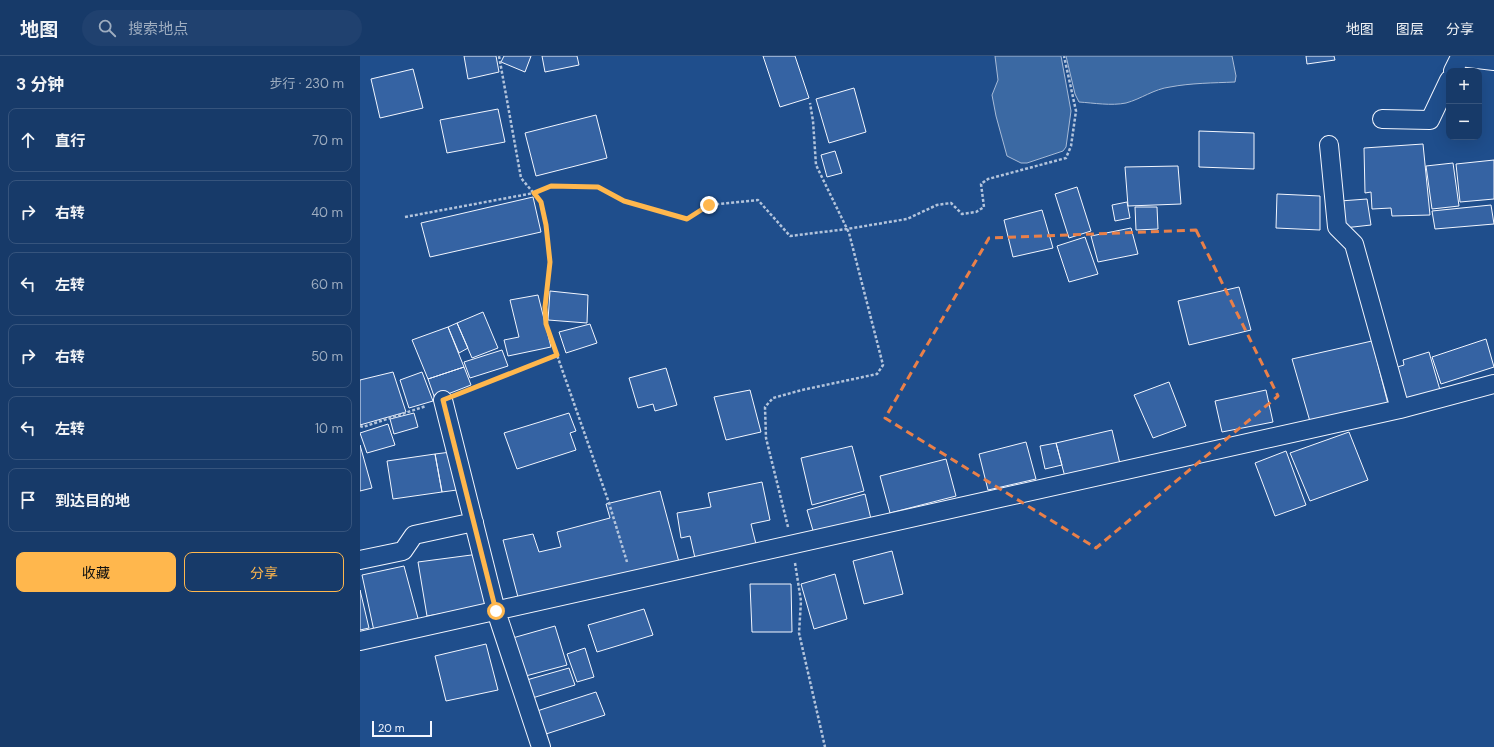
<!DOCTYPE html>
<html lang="zh">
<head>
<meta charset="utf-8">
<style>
  body { margin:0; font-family:"DM Sans","Noto Sans SC",sans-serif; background:#20416f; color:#f1f3f6 }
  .controls { position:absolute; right:12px; top:12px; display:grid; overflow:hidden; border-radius:8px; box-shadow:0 4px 16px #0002 }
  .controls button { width:36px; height:36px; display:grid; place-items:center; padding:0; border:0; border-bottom:1px solid #36547d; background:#173a69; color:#f1f3f6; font:20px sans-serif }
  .scale { position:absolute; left:12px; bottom:10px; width:60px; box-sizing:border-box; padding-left:4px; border:2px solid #f2f6ff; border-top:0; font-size:11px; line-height:14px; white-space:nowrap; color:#f2f6ff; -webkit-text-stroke:3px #1f4e8c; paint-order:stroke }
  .stop { position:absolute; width:12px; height:12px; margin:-9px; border:3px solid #ffb74d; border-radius:50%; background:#fff }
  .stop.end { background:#ffb74d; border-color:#fff; box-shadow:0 1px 4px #0008 }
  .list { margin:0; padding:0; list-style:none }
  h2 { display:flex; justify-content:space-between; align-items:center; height:52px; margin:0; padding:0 16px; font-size:17px }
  h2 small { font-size:13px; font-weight:400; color:#9eadc0 }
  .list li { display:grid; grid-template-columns:26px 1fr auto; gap:12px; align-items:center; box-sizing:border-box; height:64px; margin:0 8px 8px; padding:0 8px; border:1px solid #36547d; border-radius:8px }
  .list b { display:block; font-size:15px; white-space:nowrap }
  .list em { font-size:13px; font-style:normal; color:#9eadc0 }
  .actions { display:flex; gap:8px; padding:12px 16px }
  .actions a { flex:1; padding:9px 0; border:1px solid #ffb74d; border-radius:8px; text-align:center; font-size:14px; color:#ffb74d }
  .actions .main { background:#ffb74d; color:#111 }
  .icon { flex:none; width:22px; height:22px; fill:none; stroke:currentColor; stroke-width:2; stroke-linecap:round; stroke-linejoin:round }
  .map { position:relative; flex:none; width:1134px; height:691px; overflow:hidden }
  header { display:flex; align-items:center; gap:24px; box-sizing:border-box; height:56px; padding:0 20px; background:#173a69; border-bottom:1px solid #36547d }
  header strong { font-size:19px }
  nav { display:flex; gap:22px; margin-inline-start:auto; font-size:14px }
  .search { width:280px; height:36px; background:#20416f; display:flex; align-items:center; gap:10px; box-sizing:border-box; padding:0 14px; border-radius:22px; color:#9eadc0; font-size:15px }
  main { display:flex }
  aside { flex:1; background:#173a69 }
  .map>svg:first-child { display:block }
  .water { fill:#3b69a3; stroke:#a8bbd7 }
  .building { fill:#3563a3; stroke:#f2f6ff }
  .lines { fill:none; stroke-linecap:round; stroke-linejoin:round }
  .street-casing { stroke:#f2f6ff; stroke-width:20 }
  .path { stroke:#b3c4dc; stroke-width:2.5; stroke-dasharray:3 2; stroke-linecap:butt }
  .street { stroke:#1f4e8c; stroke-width:18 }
  .route { stroke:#ffb74d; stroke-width:5 }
  .marked { fill:none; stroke:#ea8049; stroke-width:3; stroke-dasharray:8 5; stroke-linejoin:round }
</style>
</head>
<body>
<header>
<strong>地图</strong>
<div class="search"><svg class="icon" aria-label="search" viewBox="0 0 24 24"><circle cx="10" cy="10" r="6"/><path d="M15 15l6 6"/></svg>搜索地点</div>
<nav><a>地图</a><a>图层</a><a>分享</a></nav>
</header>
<main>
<aside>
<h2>3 分钟<small>步行 · 230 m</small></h2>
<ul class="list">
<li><svg class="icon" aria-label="ahead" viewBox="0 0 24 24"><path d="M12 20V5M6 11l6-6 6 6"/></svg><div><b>直行</b></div><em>70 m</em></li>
<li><svg class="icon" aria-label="right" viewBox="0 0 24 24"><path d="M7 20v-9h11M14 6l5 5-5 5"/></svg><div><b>右转</b></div><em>40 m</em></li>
<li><svg class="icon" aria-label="left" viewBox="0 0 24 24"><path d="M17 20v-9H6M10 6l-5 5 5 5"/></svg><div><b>左转</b></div><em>60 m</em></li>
<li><svg class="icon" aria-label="right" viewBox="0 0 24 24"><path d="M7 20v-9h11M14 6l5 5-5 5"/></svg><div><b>右转</b></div><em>50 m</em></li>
<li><svg class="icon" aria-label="left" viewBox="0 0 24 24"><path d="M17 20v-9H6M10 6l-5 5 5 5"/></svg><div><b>左转</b></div><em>10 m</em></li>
<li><svg class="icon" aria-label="arrive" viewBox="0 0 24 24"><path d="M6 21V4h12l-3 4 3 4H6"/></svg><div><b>到达目的地</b></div></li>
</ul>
<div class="actions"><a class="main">收藏</a><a>分享</a></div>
</aside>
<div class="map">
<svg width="1134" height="691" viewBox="0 0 1134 691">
  <rect width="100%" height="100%" fill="#1f4e8c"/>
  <path class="water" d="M635,0H701L711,55L706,91L703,95L667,107H661L647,100L636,60L632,39L638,24Z
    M706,0H872L876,20L875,26C853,27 831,27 810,31C794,33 781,43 766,47C751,50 734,47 719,46L715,38Z"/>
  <path class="building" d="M104,0H136L139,16L108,23Z
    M144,0H171L165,16L141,6Z
    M182,0H217L219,9L185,16Z
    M403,0H435L449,42L420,51Z
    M946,0H974L975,4L947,8Z
    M53,13L63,52L20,62L11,23Z
    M494,32L506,76L469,87L456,43Z
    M138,53L145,86L87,97L80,64Z
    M236,59L247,102L176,120L165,77Z
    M839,75L894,77V113L839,111Z
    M1063,88L1070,159L1032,160L1031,152L1012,153L1011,136L1005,137L1004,92Z
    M475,95L482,117L467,121L461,99Z
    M1134,104V143L1100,146L1096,108Z
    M1093,107L1099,150L1072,153L1066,110Z
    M818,110L821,148L768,150L765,111Z
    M717,131L731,175L709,182L695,138Z
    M917,138L960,140V174L916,172Z
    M173,141L181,176L70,201L61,167Z
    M1007,143L1011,169L984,172L980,145Z
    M767,146L770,162L755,165L752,149Z
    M1131,149L1134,168L1075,173L1072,155Z
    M775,151H797L798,173L776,174Z
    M682,154L693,192L653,201L644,164Z
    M771,172L778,198L738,206L731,180Z
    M725,181L738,218L709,226L697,190Z
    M879,231L891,274L829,289L818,245Z
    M190,235L228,239L227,267L188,264Z
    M178,239L191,291L148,300L144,284L159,281L150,244Z
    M123,256L138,292L112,302L97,267Z
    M97,267L108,292L99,297L88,271Z
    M230,268L237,287L206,297L199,276Z
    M88,271L104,311L68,323L52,284Z
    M1126,283L1134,311L1081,328L1072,301Z
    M1012,285L1029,352L951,369L932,303Z
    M142,294L148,310L110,322L104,306Z
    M1069,296L1080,334L1040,344L1031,313L1044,309L1043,304Z
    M104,311L111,329L75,343L68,323Z
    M306,312L317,349L295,355L293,348L278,352L269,322Z
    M33,316L46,356L0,369V324Z
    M62,316L73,345L49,352L40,324Z
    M809,326L826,370L793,382L774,339Z
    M390,334L401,376L366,384L354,341Z
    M906,334L913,366L862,376L855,345Z
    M54,357L58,371L34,378L30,363Z
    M209,357L216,375L210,377L216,394L157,413L144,377Z
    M28,368L35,389L7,397L0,377Z
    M752,374L760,408L705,421L696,387Z
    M989,376L1008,424L950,445L930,397Z
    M666,386L676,423L628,434L619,398Z
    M696,387L702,409L685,413L680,390Z
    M0,389L12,432L0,435Z
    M492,390L504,435L452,449L441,402Z
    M926,395L946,449L915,460L895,407Z
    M91,396L97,434L82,436L75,398Z
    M75,398L82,436L33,443L27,405Z
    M586,403L596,440L530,457L520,420Z
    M402,426L410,464L391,468L397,492L335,502L330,480L321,482L317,457L351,451L348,437Z
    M300,435L319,506L159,545L143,484L173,478L179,496L201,491L197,476L250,462L246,448Z
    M505,438L511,463L454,478L447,454Z
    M532,495L543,538L504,548L493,505Z
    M119,498L127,550L67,560L58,506Z
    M44,510L59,566L14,575L2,519Z
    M475,518L487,563L454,573L441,528Z
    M390,528H431L432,576H392Z
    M0,534L9,572L0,574Z
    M284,553L293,579L237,596L228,569Z
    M195,570L207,609L162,621L149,583Z
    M126,588L138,634L86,645L75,600Z
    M225,592L234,621L217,626L207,598Z
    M209,612L215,629L169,643L163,625Z
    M236,636L245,659L186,678L177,655Z"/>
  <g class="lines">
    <defs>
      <path id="street" d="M1093,15L1100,1L1134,5
        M1022,63L1070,64L1089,24
        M969,89L977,171L994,188L1040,353
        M83,344L136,555L181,691
        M0,504L43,495L54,479L114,466
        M0,585L640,442L1040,353L1134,328"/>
    </defs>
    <use href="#street" class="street-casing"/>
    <path class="path" d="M139,0L161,122L181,146L186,169L190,205L185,251L186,268L197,299
      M45,161L174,137L191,130L238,131L264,145L327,163L349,149L398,144L430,180L487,173L547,163L577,149L591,147L602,158L616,156L624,151L621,128L628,123L706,102L711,90L716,55L704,0
      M100,337L197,299L249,447L267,506
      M0,370L3,371L66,350
      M428,471L406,382L405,351L413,342L442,334L517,318L523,309L489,177L456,109L453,65L450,47
      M435,507L441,545L439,577L465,691"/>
    <use href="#street" class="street"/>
  </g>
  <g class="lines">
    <path class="route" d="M136,555L83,344L197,299L186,268L185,251L190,206L186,169L181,146L174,137L191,130L238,131L264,145L327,163L349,149"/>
  </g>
  <path class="marked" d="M836,174L918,340L736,492L525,362L629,182Z"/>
</svg>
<div class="controls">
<button>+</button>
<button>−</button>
</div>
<div class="scale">20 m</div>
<div class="stop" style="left:136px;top:555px"></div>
<div class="stop end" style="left:349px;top:149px"></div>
</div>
</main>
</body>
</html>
